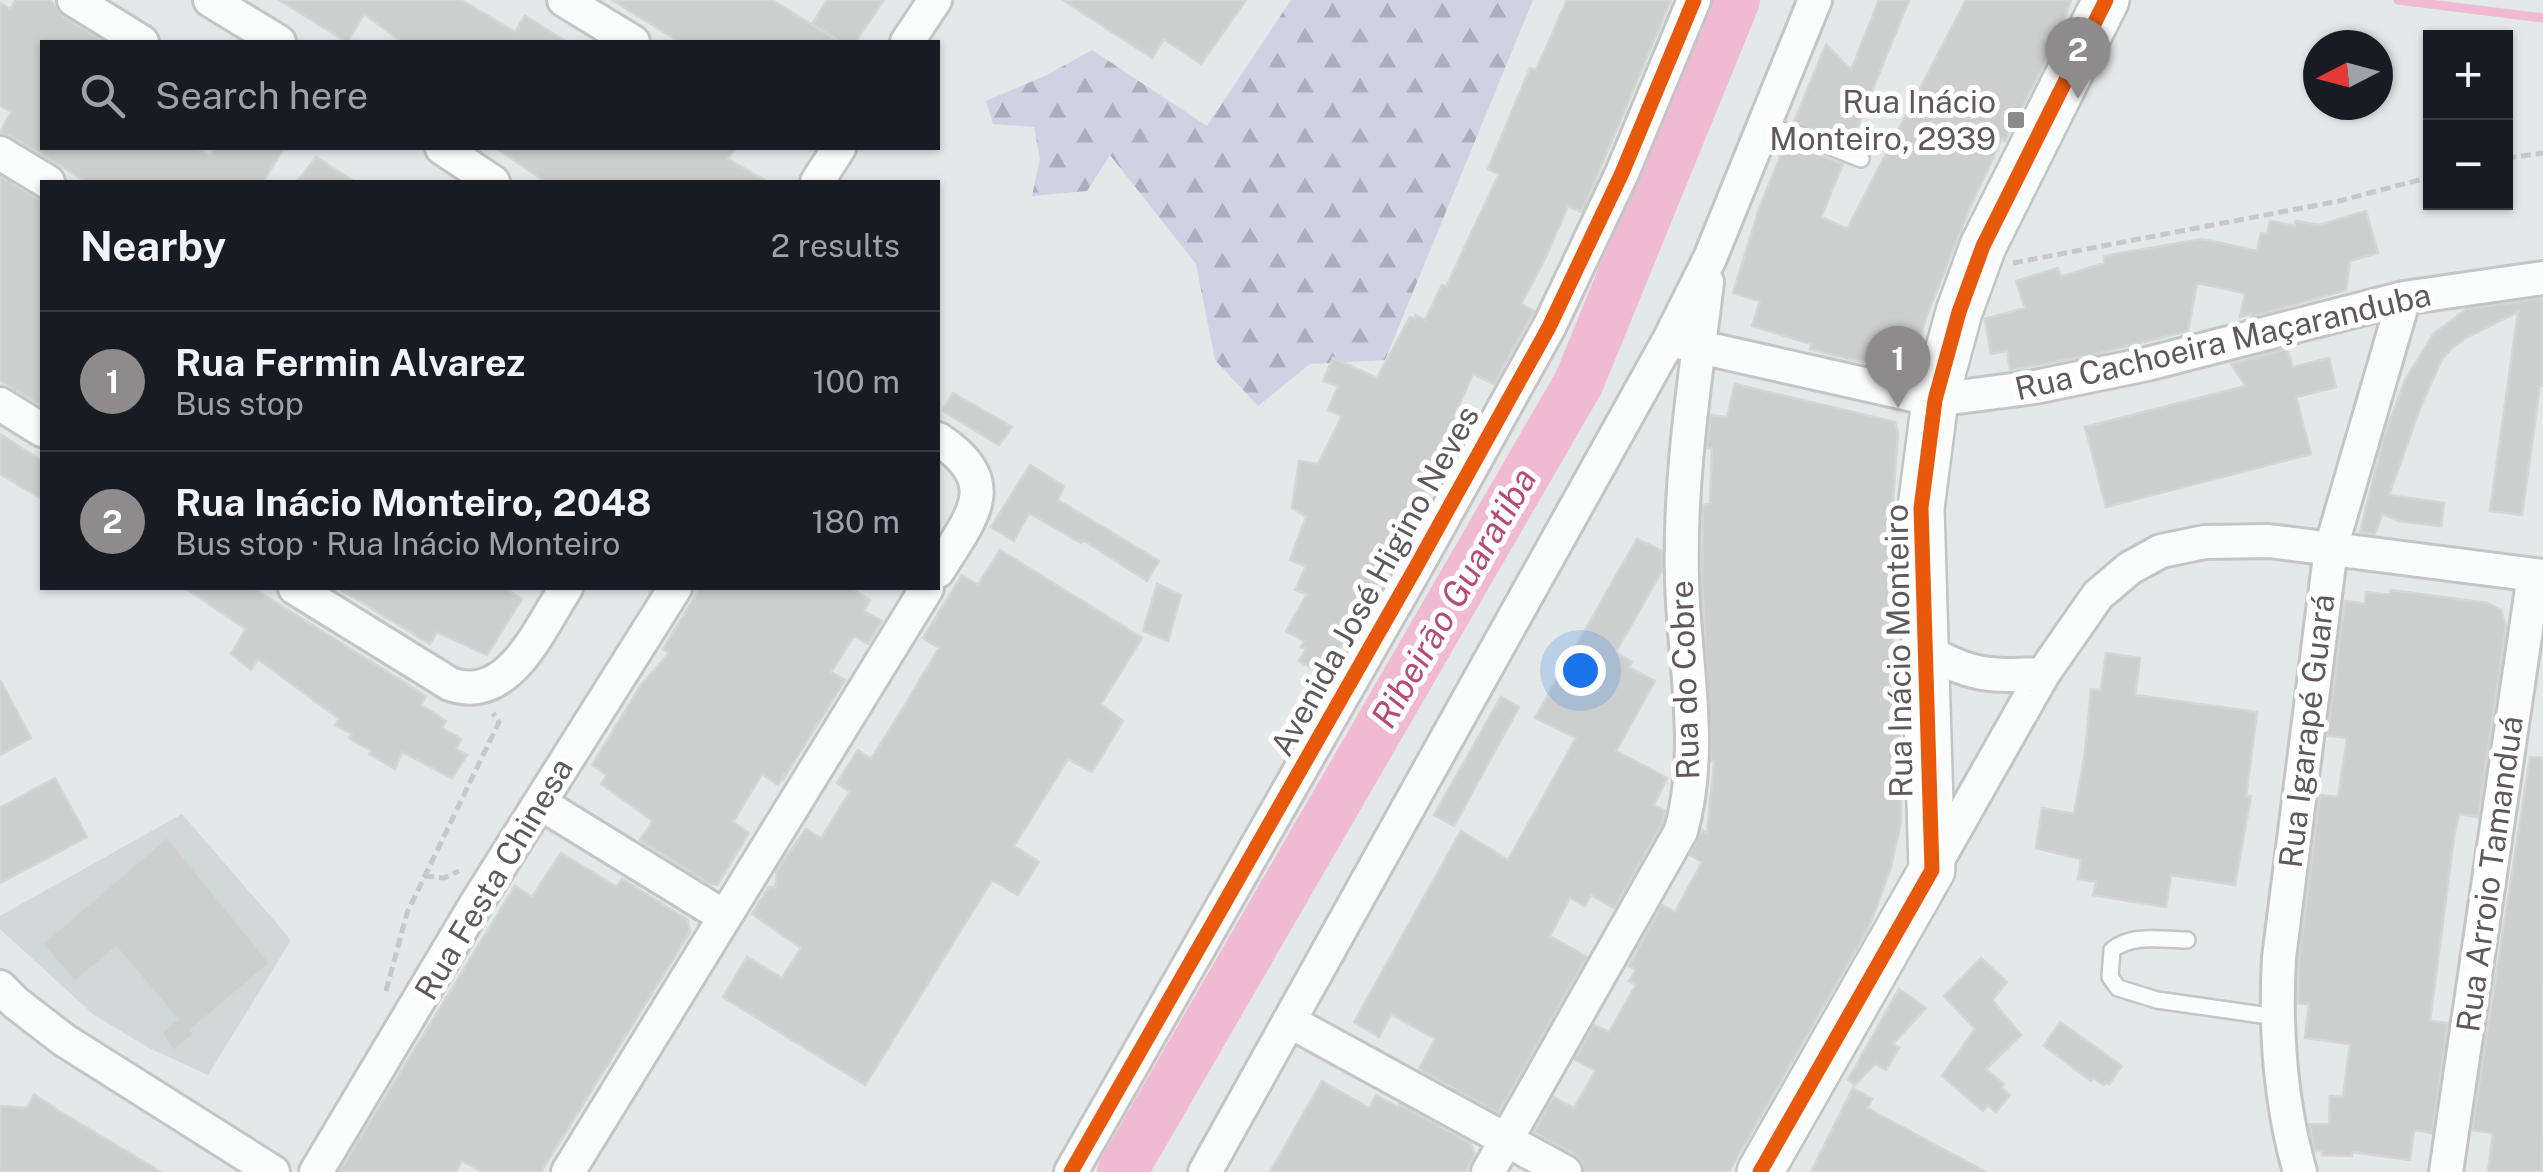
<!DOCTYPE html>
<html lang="en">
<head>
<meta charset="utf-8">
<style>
  body { margin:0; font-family:"Public Sans",sans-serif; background:#242831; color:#f1f3f6 }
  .controls { position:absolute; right:30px; top:30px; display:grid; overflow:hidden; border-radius:0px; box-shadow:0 2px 8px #0004 }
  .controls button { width:90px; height:90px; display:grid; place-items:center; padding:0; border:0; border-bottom:2px solid #363941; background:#171b24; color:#f1f3f6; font:50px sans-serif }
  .compass { position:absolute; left:2303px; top:30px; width:90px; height:90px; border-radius:50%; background:#171b24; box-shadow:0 2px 8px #0004; rotate:264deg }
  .you { position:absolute; left:1580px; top:670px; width:35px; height:35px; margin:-25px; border:8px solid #fff; border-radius:50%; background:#1a73e8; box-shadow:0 0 0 15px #1a73e833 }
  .badge { display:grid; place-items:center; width:65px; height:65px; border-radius:50%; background:#8e8b8c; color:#fff; font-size:32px; font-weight:700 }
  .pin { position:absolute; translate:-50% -82px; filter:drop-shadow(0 2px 5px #0008) }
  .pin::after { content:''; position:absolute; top:52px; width:35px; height:30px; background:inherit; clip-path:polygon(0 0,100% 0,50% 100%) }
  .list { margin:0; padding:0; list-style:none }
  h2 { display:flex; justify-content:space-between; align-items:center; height:130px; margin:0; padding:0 40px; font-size:42px }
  h2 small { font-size:32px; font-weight:400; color:#9ea1a6 }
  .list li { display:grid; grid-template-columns:65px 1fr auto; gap:30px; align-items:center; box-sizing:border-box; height:140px; padding:0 40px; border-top:2px solid #363941 }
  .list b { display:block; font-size:38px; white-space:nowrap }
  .list p { margin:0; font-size:32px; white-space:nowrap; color:#9ea1a6 }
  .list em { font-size:32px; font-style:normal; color:#9ea1a6 }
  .icon { flex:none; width:55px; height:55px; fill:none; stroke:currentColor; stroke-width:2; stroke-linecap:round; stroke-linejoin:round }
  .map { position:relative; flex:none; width:2543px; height:1172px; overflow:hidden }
  .search { position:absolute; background:#171b24; box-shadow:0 2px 8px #0004; left:40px; top:40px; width:900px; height:110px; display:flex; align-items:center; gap:25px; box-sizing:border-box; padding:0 35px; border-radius:0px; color:#9ea1a6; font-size:38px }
  .panel { position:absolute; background:#171b24; box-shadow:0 2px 8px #0004; left:40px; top:180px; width:900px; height:410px; border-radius:0px }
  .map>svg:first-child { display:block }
  .education { fill:#d1d8d8 }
  .forest { fill:url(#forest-firs) }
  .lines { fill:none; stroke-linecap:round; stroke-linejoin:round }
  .stream { stroke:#f0bad2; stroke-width:9 }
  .river { stroke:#f0bad2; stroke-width:50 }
  .building { fill:#cccfce; stroke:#d2d7d6; stroke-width:2.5 }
  .lane-casing { stroke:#c5c5c5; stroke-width:20 }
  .street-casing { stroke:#c5c5c5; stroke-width:38 }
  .secondary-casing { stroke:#c3c4c4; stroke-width:50 }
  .path { stroke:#c9c7cb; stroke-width:5; stroke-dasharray:10 5; stroke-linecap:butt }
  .lane { stroke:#fbfcfc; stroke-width:15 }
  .street { stroke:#fbfcfc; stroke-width:32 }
  .secondary { stroke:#fbfcfc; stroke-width:45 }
  .cycleway-casing { stroke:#fff; stroke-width:21 }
  .cycleway { stroke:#e8590c; stroke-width:15 }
  .poi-dot { fill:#8e8b8c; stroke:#fff; stroke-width:4 }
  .labels { text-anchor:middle; stroke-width:10; stroke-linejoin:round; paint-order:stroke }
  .poi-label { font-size:32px; fill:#60595b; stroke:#fff; text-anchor:end }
  .street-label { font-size:32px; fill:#60595b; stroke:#fff }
  .water-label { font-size:35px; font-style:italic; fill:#b54c73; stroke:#fff }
</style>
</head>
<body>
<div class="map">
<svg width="2543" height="1172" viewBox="0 0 2543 1172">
  <defs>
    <pattern id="forest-firs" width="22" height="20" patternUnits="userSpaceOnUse" patternTransform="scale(2.5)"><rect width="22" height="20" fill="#d1d1e4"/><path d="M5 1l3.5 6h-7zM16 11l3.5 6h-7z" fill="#adadbc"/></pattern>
  </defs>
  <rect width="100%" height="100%" fill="#e3e8e8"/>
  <path class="education" d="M182,814L291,940L208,1075L149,1048L94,1015L0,929V916Z"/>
  <path class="forest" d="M1291,0H1533L1385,360L1310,364L1258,406L1215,360L1196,264L1110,155L1087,191L1032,196L1040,159L1034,127L993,124L986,101L1047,75L1092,50L1207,126Z"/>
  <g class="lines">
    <path class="stream" d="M2398,0L2543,18"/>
    <path class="river" d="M1122,1172L1579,382L1735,0"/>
  </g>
  <path class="building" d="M16,0H50L64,17L105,42H42V148H196L210,156L216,148H284L263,182H87L10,136L0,133L11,112L0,105V3L10,9Z
    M279,0H461L515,32L525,16L567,42H402L364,14L347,42Z
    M612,0H772L840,42H680Z
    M827,0H884L855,42H841L812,24Z
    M1063,0H1246L1201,64L1164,39L1152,58Z
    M1567,0H1671L1582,212L1568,206L1544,261L1521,304L1534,311L1494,384L1473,374L1454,416L1470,423L1439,480L1432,477L1414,513L1420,516L1401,551L1397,548L1368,599L1365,597L1326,676L1299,661L1306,649L1301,647L1304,641L1286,631L1307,594L1295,590L1306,566L1290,560L1306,517L1292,508L1299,461L1318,464L1342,416L1328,410L1338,386L1323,381L1333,358L1377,378L1410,317L1414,319L1416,315L1425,320L1442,285L1446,287L1499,174L1488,169L1530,68L1536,70Z
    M1879,0H1909L1851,143L1794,122L1826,44L1851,70Z
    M1966,0H2071L2055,43L2005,141L2002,139L1969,210L1926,318L1910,374L1810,349L1811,344L1752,326L1760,301L1733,293L1760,206L1786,143L1843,164L1821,217L1847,229Z
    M496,148H736L728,159L768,182H546Z
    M316,157L355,182H297Z
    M0,176L42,201V406L0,380Z
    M2366,211L2378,253L2350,261L2346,290L2251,317V314L2240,317L2245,293L2197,283L2188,331L2092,355L2010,370L2007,351L1991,354L1985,319L2025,308L2016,281L2058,268L2061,277L2104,263V256L2202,239L2257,251L2261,233L2267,234L2270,221L2295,226L2296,221L2319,225Z
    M2543,298V386H2540L2522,515L2490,511L2518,312L2464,339L2452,348L2442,359L2420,408L2389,495L2444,503L2441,526L2399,521L2382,514L2375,534L2360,532L2384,437L2405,380L2434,333L2467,309Z
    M2287,349L2293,367L2329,358L2336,387L2296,397L2311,454L2106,507L2085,427L2246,386L2231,364Z
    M1735,384L1895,422L1898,434L1890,539L1895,697H1900L1901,822L1891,867L1870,925L1729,1172H1585L1582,1162L1575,1155L1534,1132L1553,1097L1574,1108L1595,1071L1575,1059L1594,1025L1609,1032L1636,985L1629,981L1636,970L1629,966L1649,928L1662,905L1675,912L1702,862L1690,855L1702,830L1707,833L1714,761H1711L1702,579L1703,505L1710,504L1712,448H1707L1711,415L1727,417Z
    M953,393L1012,427L999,445L946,413L943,410Z
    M0,434L42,461V499L0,474Z
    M1030,465L1064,486L1058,500L1159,561L1147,581L1083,540L1081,543L1029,513L1014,541L991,527Z
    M1637,539L1662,551V571L1616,652L1632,662L1629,667L1655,681L1616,751L1667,778L1654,805L1665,811L1662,824L1614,908L1591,895L1585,906L1570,898L1550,936L1587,957L1498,1113L1419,1069L1435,1039L1391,1014L1379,1037L1354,1022L1461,831L1508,860L1576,738L1535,718Z
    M1000,550L1142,638L1101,704L1123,721L1092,772L1068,759L1014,846L1039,862L1018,895L992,880L865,1085L723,997L747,957L782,978L801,948L752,914L769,887H775L777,870L806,829L821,838L850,792L837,783L858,750L871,759L900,713L939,648L923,638L962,575L978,585Z
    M1157,584L1181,595L1168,641L1143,631Z
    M185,588H253L426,696L421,705L446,721L442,728L461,739L456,749L467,755L452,778L402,752L395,769L369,754L371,751L349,738L352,734L335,725L339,719L258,659L251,670L231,654L246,629Z
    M338,588H504L522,599L487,655L437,632L430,644Z
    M700,588H850L870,600L864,611L882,621L868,644L854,636L831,672L845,680L784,778V775L778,785L762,774L733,822L749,833L717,885L708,883L640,840L653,821L601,784L607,775L592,765L641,685L669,653L663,649Z
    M2391,590L2487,603L2501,610L2506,626L2478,817L2459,814L2454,837L2430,1021L2448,1023L2432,1133L2414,1130L2410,1160L2352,1152V1156L2322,1155V1151H2315L2309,1124H2329L2330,1096L2343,1097L2350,1044L2305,1038L2309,1004L2298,1003L2299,960L2320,795L2338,797L2347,738L2327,736L2345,601L2365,604L2366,592L2390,595Z
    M2106,653L2140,658L2135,695L2257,712L2246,796H2251L2235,885L2171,875L2166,907L2093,895L2096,882L2078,879L2081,859L2036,848L2042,808L2074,814L2085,753L2091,689L2101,690Z
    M0,680L31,738L0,755Z
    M1501,697L1519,707L1454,826L1434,815Z
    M2530,757L2543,758L2542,1172H2488L2493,1133L2472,1130Z
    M55,778L87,837L0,883V808Z
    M167,837L270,963L191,1030L194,1034L174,1051L161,1033L177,1019L116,947L75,982L42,944Z
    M561,853L617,887L622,879L688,920L690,932L541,1172H482L462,1161L456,1172H339L515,886L532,897Z
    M1981,958L2007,982L1992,1000L2021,1035L1986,1069L2004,1084L2001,1088L2010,1095L1996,1112L1988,1105L1983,1111L1942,1076L1975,1029L1944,996Z
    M1899,989L1926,1008L1893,1044L1899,1048L1886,1070L1875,1064L1855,1085L1848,1080Z
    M2060,1022L2122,1066L2109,1084L2106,1082L2104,1085L2093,1078L2091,1081L2044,1046Z
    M1322,1081L1369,1108L1376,1095L1398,1107L1399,1104L1471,1144L1475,1154L1466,1172H1270Z
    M1853,1088L1872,1099L1867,1108L1986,1172H1811Z
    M34,1094L59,1111L161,1172H0V1106L27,1108Z"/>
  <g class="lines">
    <defs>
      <path id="lane" d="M1766,126L1801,135L1861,159
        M2187,940C2162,940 2133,933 2112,950L2110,977L2118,988L2157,1000L2276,1017"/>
      <path id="street" d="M74,0L142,42
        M210,0L279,42
        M564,0L633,42
        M907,42L935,0
        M442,148L493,182
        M0,153L48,182
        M817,182L839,148
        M1682,343L1935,400L2035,387L2147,364L2404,298L2543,278
        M0,404L42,430
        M938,439C1006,483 970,518 938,571
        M295,588L450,684C509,705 539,629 566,588
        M1924,650C1974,677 1988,676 2043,674
        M540,803L725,917
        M1932,870L2043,674L2098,595L2130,568L2161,551L2205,542L2269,541L2543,576
        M0,987L16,1003L64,1040L273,1172
        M1289,1021L1565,1172
        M316,1172L476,904L675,588
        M568,1172L927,588
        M1071,1172L1416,567L1549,327L1622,173L1694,0
        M1205,1172L1669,340L1710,258L1815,0
        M1488,1172L1681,831C1704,749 1684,663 1682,580C1679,480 1695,381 1707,282
        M2300,1172C2280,1102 2275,1031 2279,958L2331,548L2404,298
        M2446,1172L2534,575"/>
      <path id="secondary" d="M1760,1172L1932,870L1921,508L1935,400L1959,312L1983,246L2106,0"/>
    </defs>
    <use href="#lane" class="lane-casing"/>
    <use href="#street" class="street-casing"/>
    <use href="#secondary" class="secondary-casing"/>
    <path class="path" d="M2506,158L2543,153
      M2013,263L2339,201L2430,177
      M424,876L444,878L459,871
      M386,991L407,913L499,722L493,713"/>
    <use href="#lane" class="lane"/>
    <use href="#street" class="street"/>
    <use href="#secondary" class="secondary"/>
    <defs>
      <path id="cycleway" d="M1071,1172L1416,567L1549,327L1622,173L1694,0
        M1760,1172L1932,870L1921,508L1935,400L1959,312L1983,246L2106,0"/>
    </defs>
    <use href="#cycleway" class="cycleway-casing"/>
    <use href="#cycleway" class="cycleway"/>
  </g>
  <rect class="poi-dot" x="2006" y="110" width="20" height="20" rx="5"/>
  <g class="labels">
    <g class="poi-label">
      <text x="1996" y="113">Rua Inácio<tspan x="1996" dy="37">Monteiro, 2939</tspan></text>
    </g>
    <g class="street-label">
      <text transform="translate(2223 342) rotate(-13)" y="11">Rua Cachoeira Maçaranduba</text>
      <text transform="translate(1375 581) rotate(-61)" y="11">Avenida José Higino Neves</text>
      <text transform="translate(1899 651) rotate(-91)" y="11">Rua Inácio Monteiro</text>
      <text transform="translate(1685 680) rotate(-92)" y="11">Rua do Cobre</text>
      <text transform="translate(2307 731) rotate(-83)" y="11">Rua Igarapé Guará</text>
      <text transform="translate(2490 874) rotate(-82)" y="11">Rua Arroio Tamanduá</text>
      <text transform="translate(494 879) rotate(-59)" y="11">Rua Festa Chinesa</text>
    </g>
    <g class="water-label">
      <text transform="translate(1454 598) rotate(-60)" y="12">Ribeirão Guaratiba</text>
    </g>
  </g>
</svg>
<div class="controls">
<button>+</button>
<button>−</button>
</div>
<svg class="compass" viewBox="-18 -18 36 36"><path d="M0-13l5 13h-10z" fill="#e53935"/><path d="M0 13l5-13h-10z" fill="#9ea1a6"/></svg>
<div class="you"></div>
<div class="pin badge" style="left:1898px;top:408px">1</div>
<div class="pin badge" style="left:2078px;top:99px">2</div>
<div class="search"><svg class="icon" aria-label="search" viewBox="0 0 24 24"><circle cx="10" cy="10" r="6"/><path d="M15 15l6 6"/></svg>Search here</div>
<section class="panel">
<h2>Nearby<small>2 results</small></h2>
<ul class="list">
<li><span class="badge">1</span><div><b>Rua Fermin Alvarez</b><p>Bus stop</p></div><em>100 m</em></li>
<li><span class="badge">2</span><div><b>Rua Inácio Monteiro, 2048</b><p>Bus stop · Rua Inácio Monteiro</p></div><em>180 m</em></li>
</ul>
</section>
</div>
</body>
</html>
